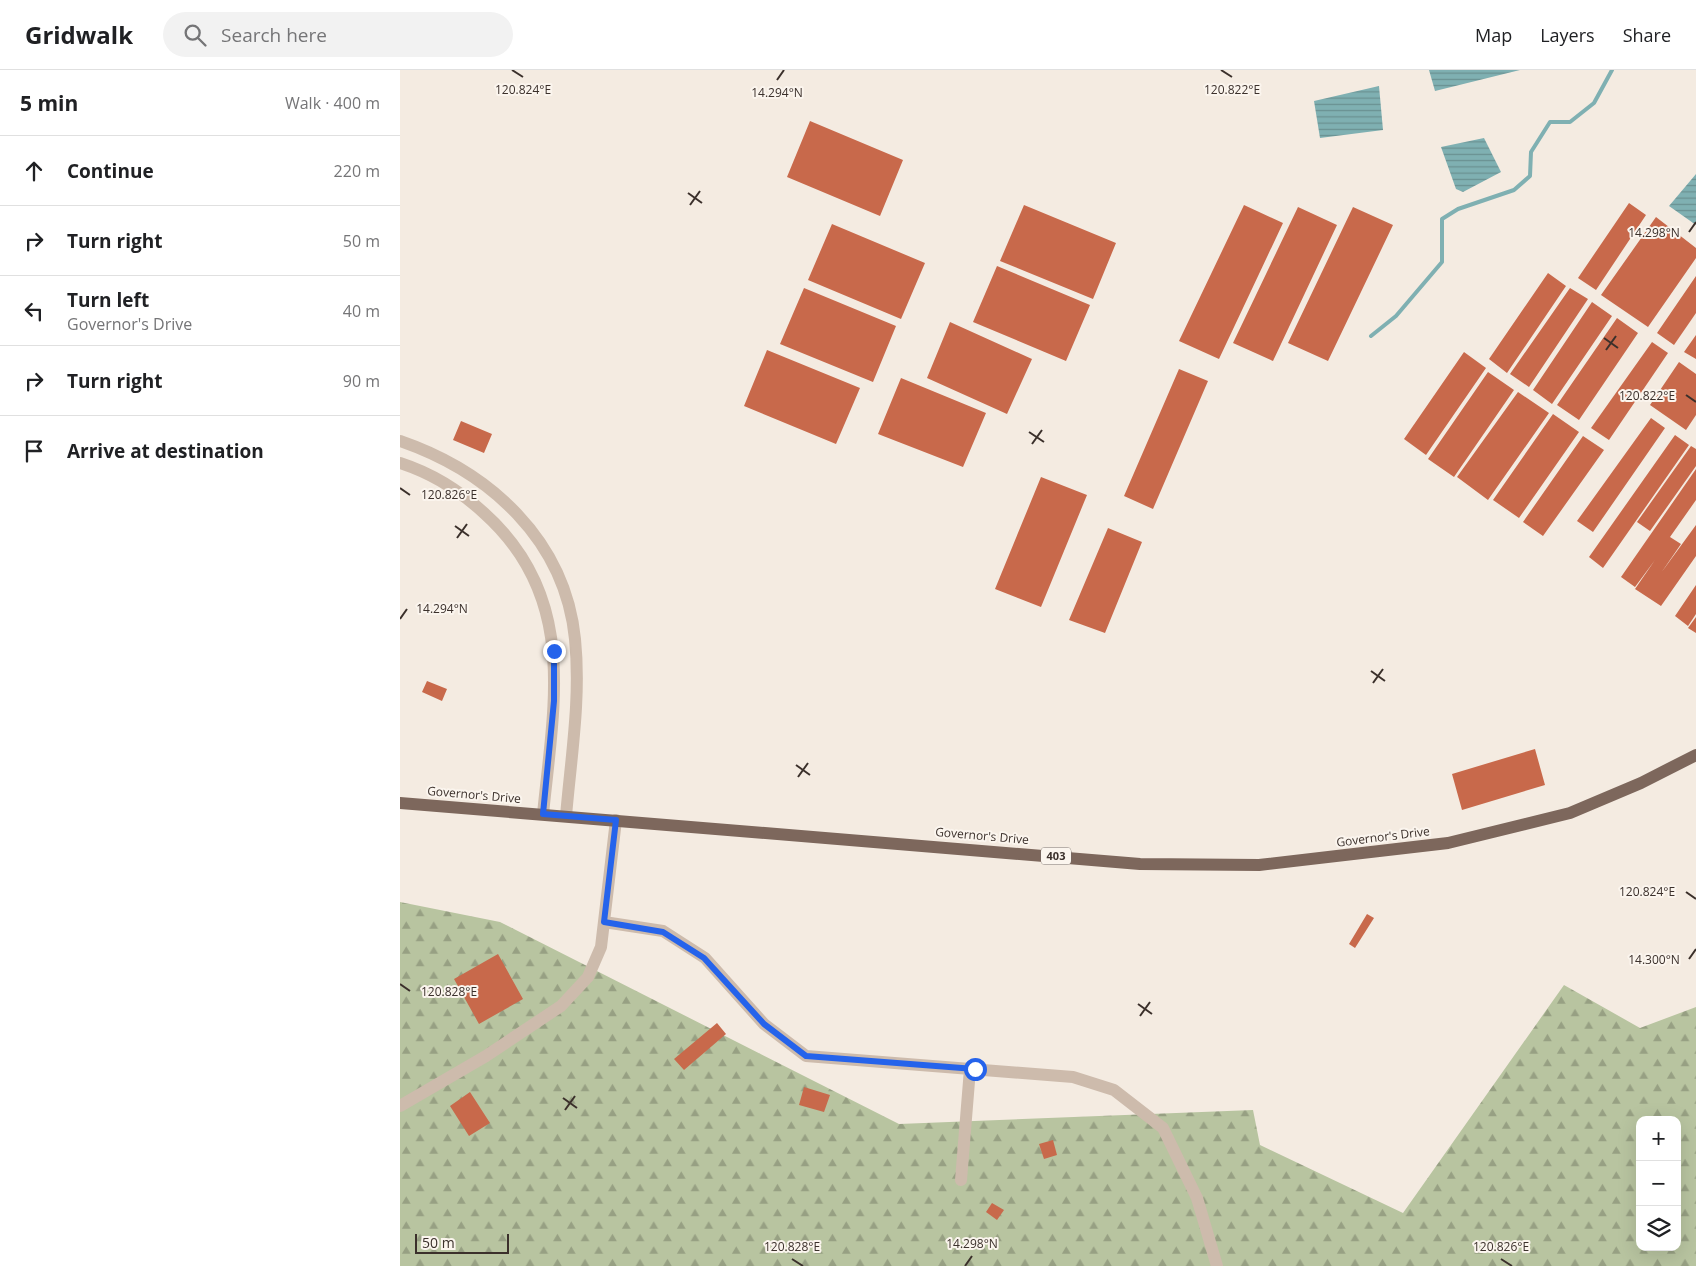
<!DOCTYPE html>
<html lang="en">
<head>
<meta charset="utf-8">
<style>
  body { margin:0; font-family:"Open Sans",sans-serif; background:#f2f2f2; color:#202124 }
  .controls { position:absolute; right:15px; bottom:15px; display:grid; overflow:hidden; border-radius:10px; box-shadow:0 5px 20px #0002 }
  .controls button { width:45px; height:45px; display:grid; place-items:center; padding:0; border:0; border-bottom:1px solid #e0e0e0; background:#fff; color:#202124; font:25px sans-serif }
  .scale { position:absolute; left:15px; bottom:12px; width:94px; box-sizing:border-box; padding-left:5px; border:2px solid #3b302b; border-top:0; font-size:14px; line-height:18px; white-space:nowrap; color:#3b302b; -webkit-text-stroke:4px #fbf5ee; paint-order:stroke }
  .stop { position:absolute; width:15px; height:15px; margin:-11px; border:4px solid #2563eb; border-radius:50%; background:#fff }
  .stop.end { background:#2563eb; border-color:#fff; box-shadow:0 1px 5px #0008 }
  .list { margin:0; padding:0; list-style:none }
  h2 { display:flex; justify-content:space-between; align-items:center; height:65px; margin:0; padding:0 20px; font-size:21px }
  h2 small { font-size:16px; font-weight:400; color:#757577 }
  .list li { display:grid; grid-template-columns:32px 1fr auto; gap:15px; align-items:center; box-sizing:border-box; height:70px; padding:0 20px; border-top:1px solid #e0e0e0 }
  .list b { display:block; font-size:19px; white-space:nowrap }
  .list p { margin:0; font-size:16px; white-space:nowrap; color:#757577 }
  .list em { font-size:16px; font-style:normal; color:#757577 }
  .icon { flex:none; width:28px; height:28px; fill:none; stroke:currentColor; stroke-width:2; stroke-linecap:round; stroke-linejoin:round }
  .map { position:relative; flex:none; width:1296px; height:1196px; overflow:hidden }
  header { display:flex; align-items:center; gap:30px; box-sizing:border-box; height:70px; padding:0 25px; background:#fff; border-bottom:1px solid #e0e0e0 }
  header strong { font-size:24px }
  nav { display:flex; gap:28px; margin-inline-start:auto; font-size:18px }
  .search { width:350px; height:45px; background:#f2f2f2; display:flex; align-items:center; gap:12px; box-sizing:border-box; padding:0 18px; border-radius:28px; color:#757577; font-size:19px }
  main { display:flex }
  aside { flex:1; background:#fff }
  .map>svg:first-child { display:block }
  .forest { fill:url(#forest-firs); fill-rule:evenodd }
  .water { fill:url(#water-rules) }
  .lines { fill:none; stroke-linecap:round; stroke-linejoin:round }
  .stream { stroke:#7fb0b2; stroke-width:4 }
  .building { fill:#c8694b }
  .street { stroke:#cdbbac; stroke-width:12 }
  .primary { stroke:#7d675c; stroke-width:12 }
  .route { stroke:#2563eb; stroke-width:6 }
  .ticks { fill:none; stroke:#3b302b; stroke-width:2 }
  .labels { text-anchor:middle; stroke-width:4; stroke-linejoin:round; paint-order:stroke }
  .shield { fill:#fbf5ee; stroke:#756b66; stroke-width:1 }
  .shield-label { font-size:11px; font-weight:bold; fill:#3b302b }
  .street-label { font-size:12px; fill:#3b302b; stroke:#fbf5ee }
  .ticks-label { font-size:12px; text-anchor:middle; fill:#3b302b; stroke:#fbf5ee; stroke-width:4; stroke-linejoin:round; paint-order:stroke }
</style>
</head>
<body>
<header>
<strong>Gridwalk</strong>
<div class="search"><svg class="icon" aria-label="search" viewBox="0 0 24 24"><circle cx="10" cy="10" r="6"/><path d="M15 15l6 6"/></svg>Search here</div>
<nav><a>Map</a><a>Layers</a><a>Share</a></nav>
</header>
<main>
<aside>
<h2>5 min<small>Walk · 400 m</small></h2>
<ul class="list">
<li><svg class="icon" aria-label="ahead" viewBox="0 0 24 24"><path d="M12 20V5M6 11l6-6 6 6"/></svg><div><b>Continue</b></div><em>220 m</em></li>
<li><svg class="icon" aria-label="right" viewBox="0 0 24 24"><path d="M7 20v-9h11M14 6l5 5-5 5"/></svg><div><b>Turn right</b></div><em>50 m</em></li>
<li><svg class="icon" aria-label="left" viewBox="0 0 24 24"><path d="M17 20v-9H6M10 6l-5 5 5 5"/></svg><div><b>Turn left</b><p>Governor's Drive</p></div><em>40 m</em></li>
<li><svg class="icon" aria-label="right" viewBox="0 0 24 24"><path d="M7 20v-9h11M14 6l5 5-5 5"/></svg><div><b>Turn right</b></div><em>90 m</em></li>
<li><svg class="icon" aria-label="arrive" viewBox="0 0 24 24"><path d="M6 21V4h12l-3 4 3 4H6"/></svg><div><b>Arrive at destination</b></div></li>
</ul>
</aside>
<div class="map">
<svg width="1296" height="1196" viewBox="0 0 1296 1196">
  <defs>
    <pattern id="forest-firs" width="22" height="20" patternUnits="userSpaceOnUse" patternTransform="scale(1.25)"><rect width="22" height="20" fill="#b8c4a0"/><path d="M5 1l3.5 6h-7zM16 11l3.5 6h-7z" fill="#97a083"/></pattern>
    <pattern id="water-rules" width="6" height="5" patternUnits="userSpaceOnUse" patternTransform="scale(1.25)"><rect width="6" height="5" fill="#7fb0b2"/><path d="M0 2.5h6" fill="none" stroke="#699091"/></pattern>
  </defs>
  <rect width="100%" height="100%" fill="#f4ebe1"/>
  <path class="forest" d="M0,832L100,852L499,1054L853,1040L860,1075L1003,1143L1164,915L1240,958L1296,937V1196H0ZM1240,1050H1277V1177H1240Z"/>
  <path class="water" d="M1029,0H1120L1035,21Z
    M979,16L983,60L920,68L914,31Z
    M1084,68L1101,102L1063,122L1056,119L1041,77Z
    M1296,104V155L1269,136Z"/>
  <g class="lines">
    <path class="stream" d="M971,266L996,246L1042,192V149L1058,139L1114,120L1130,106L1131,82L1150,52H1170L1194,33L1212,0"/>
  </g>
  <path class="building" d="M410,51L503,90L480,146L387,107Z
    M1229,133L1246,145L1196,220L1178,208Z
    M624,135L716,173L693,229L600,191Z
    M844,135L883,153L819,289L779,271Z
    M898,137L937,155L873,291L833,273Z
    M953,137L993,155L928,291L888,273Z
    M1256,147L1296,178V188L1248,257L1201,225Z
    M432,154L525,193L501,249L408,210Z
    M597,196L690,235L666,291L573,252Z
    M1148,203L1166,216L1107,303L1089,289Z
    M1296,206V243L1274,275L1257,263Z
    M404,218L496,256L473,312L380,274Z
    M1170,218L1188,229L1129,317L1110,304Z
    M1192,232L1212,246L1152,334L1133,320Z
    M1217,248L1238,263L1179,350L1157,335Z
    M550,252L632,289L607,344L527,308Z
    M1296,265V289L1284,282Z
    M1252,272L1268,283L1209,370L1191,358Z
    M367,280L460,318L436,374L344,336Z
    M1064,282L1086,298L1026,385L1004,369Z
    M1279,292L1296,304V345L1286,360L1250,335Z
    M779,299L808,311L753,439L724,426Z
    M1088,302L1114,320L1054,407L1028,389Z
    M501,308L586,343L563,397L478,364Z
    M1118,322L1149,343L1088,430L1057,407Z
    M1153,344L1179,362L1119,448L1093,430Z
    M1251,348L1265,358L1193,462L1177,451Z
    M61,351L92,364L84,383L53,370Z
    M1275,365L1289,375L1203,498L1189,487Z
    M1183,366L1204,380L1143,466L1123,452Z
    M1291,376L1296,379V396L1250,461L1237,452Z
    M1296,399V430L1270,467L1281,474L1261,503L1296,455V486L1261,536L1235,519L1255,490L1235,517L1221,507Z
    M641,407L687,425L641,537L595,519Z
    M708,458L742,472L705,563L669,550Z
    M1296,515V544L1288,556L1275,546Z
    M1296,547V563L1288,558Z
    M27,611L47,619L42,631L22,622Z
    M1135,679L1145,715L1062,740L1052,704Z
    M967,844L974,848L955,878L949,874Z
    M98,884L123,929L79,954L54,909Z
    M317,953L326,964L284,1000L274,989Z
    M404,1017L430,1025L424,1042L399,1035Z
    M70,1022L90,1053L69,1066L50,1036Z
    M653,1070L657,1085L644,1089L639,1074Z
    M592,1133L604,1140L597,1150L586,1142Z"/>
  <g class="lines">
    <path class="street" d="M0,371C90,402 165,470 175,569C181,628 171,687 166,746
      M0,393C31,403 60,421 84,443C178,527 154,633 143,744
      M204,852L263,861L305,888L364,954L406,986L673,1007L714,1020L763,1058L797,1128L817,1196
      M0,1036L86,986L161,936L188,907L201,877L216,750
      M561,1110L570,999"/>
    <path class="primary" d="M0,733L740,794L859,795L1048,773L1170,743L1241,713L1296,685"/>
  </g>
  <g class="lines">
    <path class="route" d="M154,581V631L143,744L216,750L204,852L263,862L304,888L364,954L406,986L575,999"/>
  </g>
  <path class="ticks" d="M112,0L123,7M821,0L832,7M377,10L384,0M288,123L302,133M290,135L300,121M1289,162L1296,152M1204,268L1218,278M1206,280L1216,266M1286,325L1296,332M629,362L644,372M632,374L642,360M0,418L10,425M55,456L69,466M57,468L67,454M0,549L7,539M971,601L985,611M973,613L983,599M396,695L410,705M398,707L408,693M1286,822L1296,829M1289,889L1296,879M0,914L10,921M738,934L752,944M740,946L750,932M163,1028L177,1038M165,1040L175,1026M392,1189L403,1196M1101,1189L1112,1196M565,1196L572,1186"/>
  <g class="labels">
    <rect class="shield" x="641" y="777.5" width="30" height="17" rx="4"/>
    <g class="shield-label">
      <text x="656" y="790">403</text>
    </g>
    <g class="street-label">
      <text transform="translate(74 725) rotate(5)" y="4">Governor's Drive</text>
      <text transform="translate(582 766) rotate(5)" y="4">Governor's Drive</text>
      <text transform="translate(983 767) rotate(-7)" y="4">Governor's Drive</text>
    </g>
  </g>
  <g class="ticks-label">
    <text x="123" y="24">120.824°E</text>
    <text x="832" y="24">120.822°E</text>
    <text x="377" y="27">14.294°N</text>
    <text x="1254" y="167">14.298°N</text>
    <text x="1247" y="330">120.822°E</text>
    <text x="49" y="429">120.826°E</text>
    <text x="42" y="543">14.294°N</text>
    <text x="1247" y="826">120.824°E</text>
    <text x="1254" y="894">14.300°N</text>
    <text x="49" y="926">120.828°E</text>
    <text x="572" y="1178">14.298°N</text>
    <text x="392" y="1181">120.828°E</text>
    <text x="1101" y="1181">120.826°E</text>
  </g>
</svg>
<div class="controls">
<button>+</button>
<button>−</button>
<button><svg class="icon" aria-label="layers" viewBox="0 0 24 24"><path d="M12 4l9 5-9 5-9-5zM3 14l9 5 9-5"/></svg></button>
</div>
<div class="scale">50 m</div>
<div class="stop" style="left:575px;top:999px"></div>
<div class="stop end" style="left:154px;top:581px"></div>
</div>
</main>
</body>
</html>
